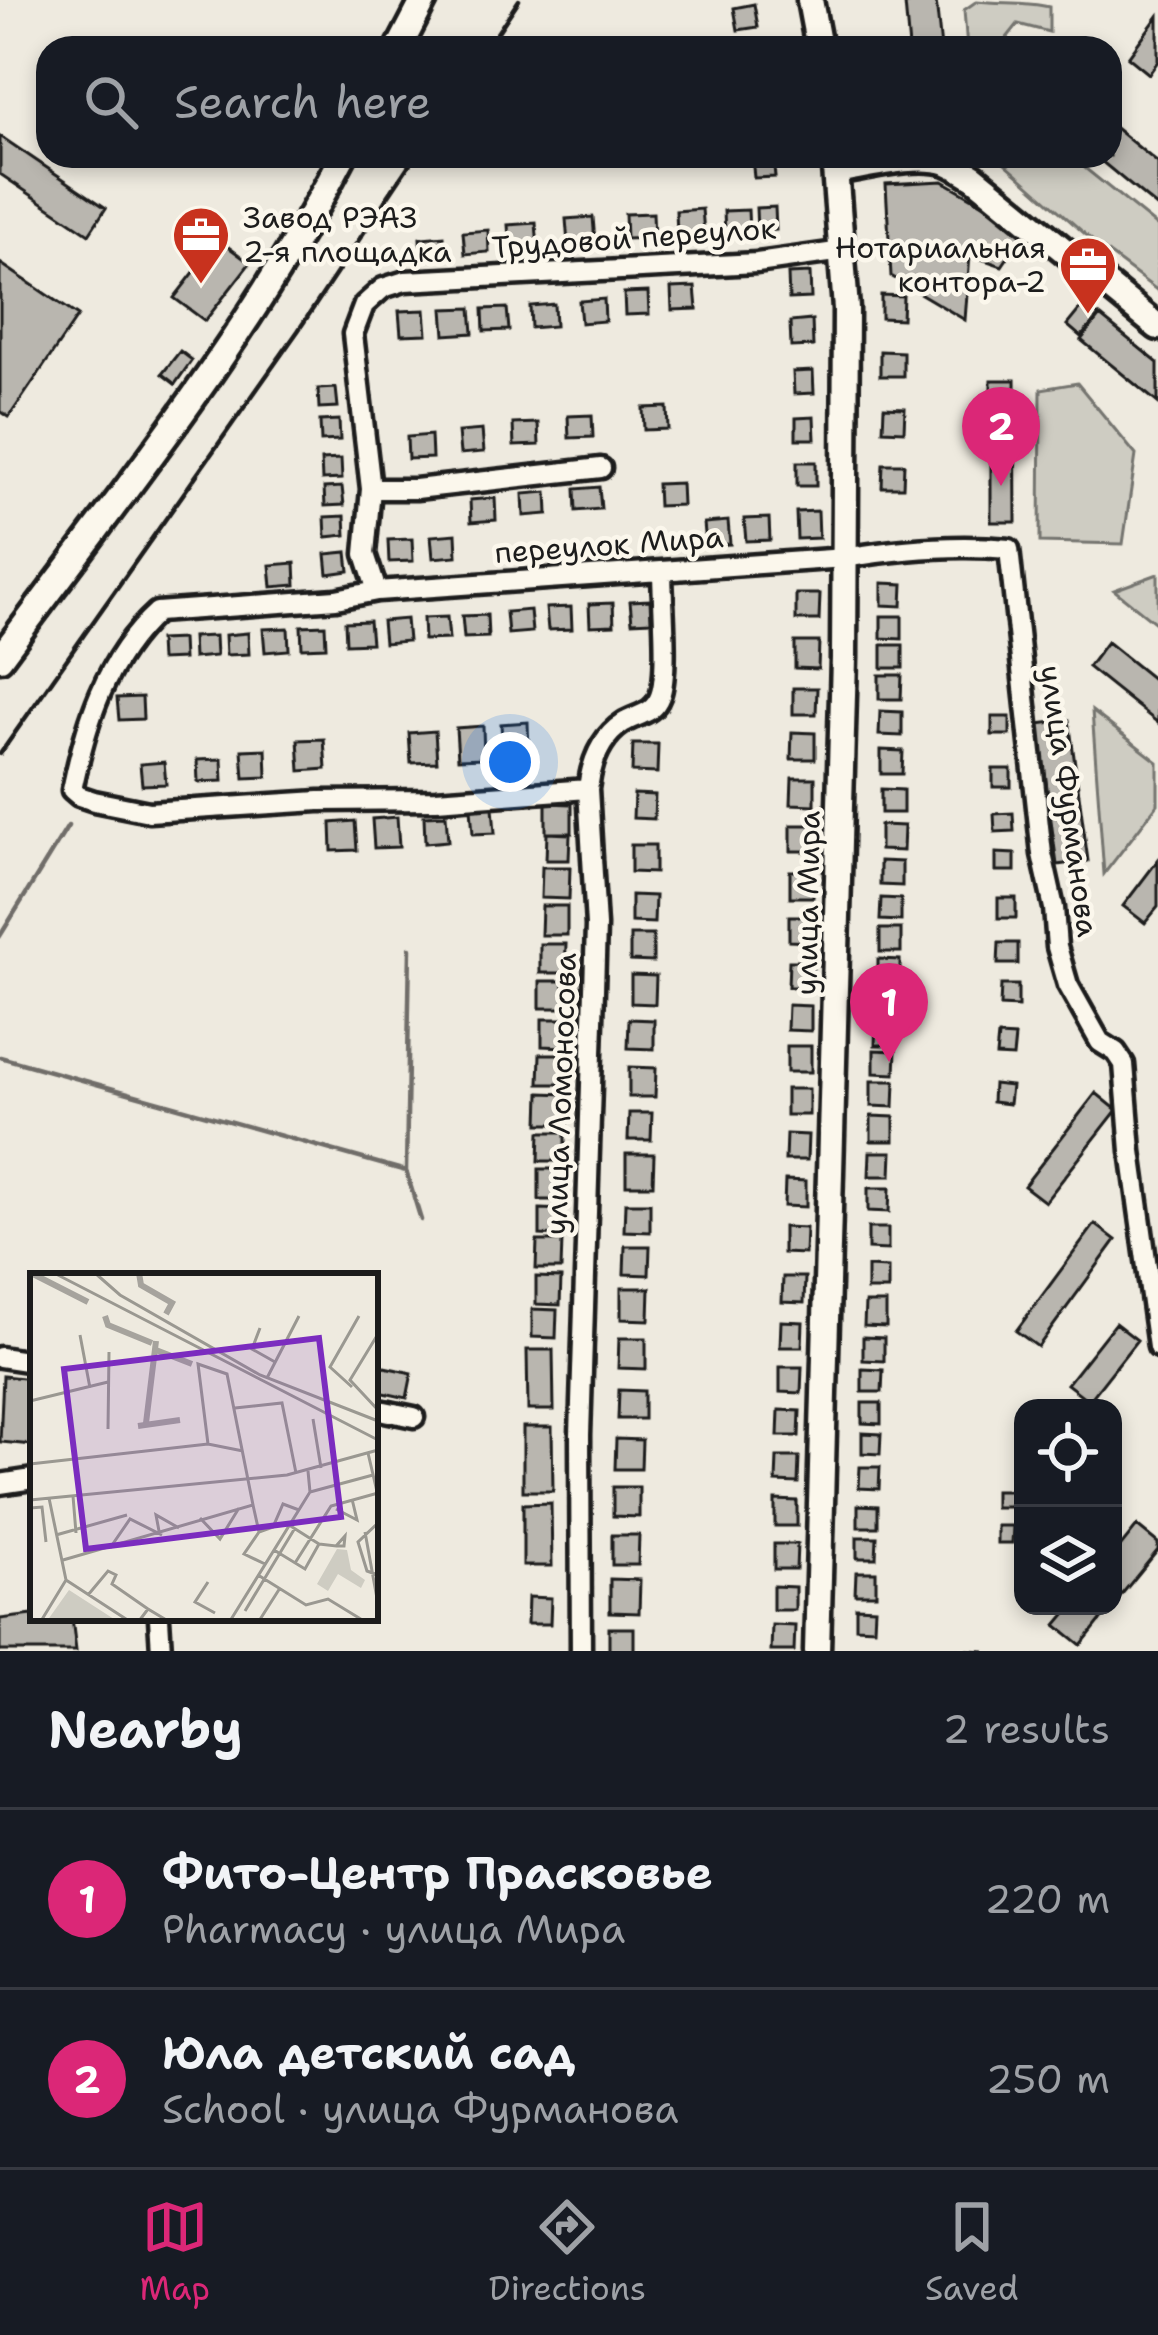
<!DOCTYPE html>
<html lang="en">
<head>
<meta charset="utf-8">
<style>
  body { margin:0; font-family:"Shantell Sans",sans-serif; background:#242831; color:#f1f3f6 }
  .controls { position:absolute; right:36px; bottom:36px; display:grid; overflow:hidden; border-radius:24px; box-shadow:0 6px 18px #0003 }
  .controls button { width:108px; height:108px; display:grid; place-items:center; padding:0; border:0; border-bottom:3px solid #363941; background:#171b24; color:#f1f3f6; font:60px sans-serif }
  .you { position:absolute; left:510px; top:762px; width:42px; height:42px; margin:-30px; border:9px solid #fff; border-radius:50%; background:#1a73e8; box-shadow:0 0 0 18px #1a73e833 }
  .badge { display:grid; place-items:center; width:78px; height:78px; border-radius:50%; background:#db2777; color:#fff; font-size:39px; font-weight:700 }
  .pin { position:absolute; translate:-50% -99px; filter:drop-shadow(0 3px 6px #0008) }
  .pin::after { content:''; position:absolute; top:63px; width:42px; height:36px; background:inherit; clip-path:polygon(0 0,100% 0,50% 100%) }
  .list { margin:0; padding:0; list-style:none }
  h2 { display:flex; justify-content:space-between; align-items:center; height:156px; margin:0; padding:0 48px; font-size:51px }
  h2 small { font-size:39px; font-weight:400; color:#9ea1a6 }
  .list li { display:grid; grid-template-columns:78px 1fr auto; gap:36px; align-items:center; box-sizing:border-box; height:180px; padding:0 48px; border-top:3px solid #363941 }
  .list b { display:block; font-size:45px; white-space:nowrap }
  .list p { margin:0; font-size:39px; white-space:nowrap; color:#9ea1a6 }
  .list em { font-size:39px; font-style:normal; color:#9ea1a6 }
  .icon { flex:none; width:66px; height:66px; fill:none; stroke:currentColor; stroke-width:2; stroke-linecap:round; stroke-linejoin:round }
  .map { position:relative; flex:none; width:1158px; height:1651px; overflow:hidden }
  .search { position:absolute; background:#171b24; box-shadow:0 6px 18px #0003; left:36px; right:36px; top:36px; height:132px; display:flex; align-items:center; gap:30px; box-sizing:border-box; padding:0 42px; border-radius:36px; color:#9ea1a6; font-size:45px }
  .sheet { height:516px; background:#171b24 }
  nav { display:flex; justify-content:space-around; align-items:center; box-sizing:border-box; height:168px; border-top:3px solid #363941; background:#171b24; font-size:33px; color:#9ea1a6 }
  nav a { display:grid; justify-items:center; gap:6px }
  nav .on { color:#db2777 }
  .map>svg:first-child { display:block }
  .green { fill:#ceccc2; stroke:#75746f; stroke-width:3 }
  .lines { fill:none; stroke-linecap:round; stroke-linejoin:round }
  .stream { stroke:#6f6d69; stroke-width:4.5 }
  .building { fill:#b9b6af; stroke:#1c1c1c; stroke-width:3 }
  .street-casing { stroke:#1c1c1c; stroke-width:27 }
  .secondary-casing { stroke:#1c1c1c; stroke-width:33 }
  .street { stroke:#fbf7ec; stroke-width:18 }
  .secondary { stroke:#fbf7ec; stroke-width:24 }
  .rail { stroke:#1c1c1c; stroke-width:4.5 }
  .labels { text-anchor:middle; stroke-width:9; stroke-linejoin:round; paint-order:stroke }
  .poi-label { font-size:30px; fill:#1c1c1c; stroke:#fbf7ec; text-anchor:start }
  .street-label { font-size:30px; fill:#1c1c1c; stroke:#fbf7ec }
  .inset-river { fill:none; stroke:#a6a39d; stroke-width:6 }
  .inset-road { fill:none; stroke:#9a9891; stroke-width:3 }
  .view { fill:#7b2cbf; fill-opacity:0.15; stroke:#7b2cbf; stroke-width:6 }
  .inset-edge { fill:none; stroke:#1c1c1c; stroke-width:6 }
</style>
</head>
<body>
<div class="map">
<svg width="1158" height="1651" viewBox="0 0 1158 1651">
  <rect width="100%" height="100%" fill="#eeeadf"/>
  <filter id="ink" filterUnits="userSpaceOnUse"><feTurbulence type="fractalNoise" baseFrequency=".00833" numOctaves="2"/><feDisplacementMap in="SourceGraphic" scale="24" xChannelSelector="R" yChannelSelector="G"/><feConvolveMatrix kernelMatrix="1 2 1 2 8 2 1 2 1" color-interpolation-filters="sRGB"/></filter>
  <g filter="url(#ink)">
    <path class="green" d="M977,1C1001,4 1026,1 1049,7V32L1018,24L999,48H967L964,10Z
      M997,156H1070L1158,227V291L1101,248Z
      M1077,383L1136,455L1123,544L1040,542L1041,389Z
      M1158,574V625L1114,590Z
      M1092,711L1158,762V804L1104,874Z"/>
    <g class="lines">
      <path class="stream" d="M0,936L68,826
        M410,948L406,1171L421,1220
        M0,1057L406,1171"/>
    </g>
    <path class="building" d="M936,1L941,48H909L905,4Z
      M754,4L758,27L738,30L734,8Z
      M1158,16V61L1149,74L1128,57Z
      M1110,124L1158,163V208L1095,156H1110Z
      M0,136L106,208L89,234L0,174Z
      M752,156H773L775,177L754,178Z
      M943,181L1027,229L1002,266L970,255L965,320L891,276L886,184Z
      M775,207L776,230L757,231L756,208Z
      M702,209L704,233L677,235L676,211Z
      M748,210L749,232L725,233L724,211Z
      M653,213L654,238L626,239L625,214Z
      M593,217L595,242L568,244L566,219Z
      M536,223L538,249L510,251L508,225Z
      M488,230L489,252L465,254L463,232Z
      M444,236L445,258L421,260L420,238Z
      M219,240L250,263L205,321L174,298Z
      M0,263L78,316L9,417L0,411Z
      M810,273L811,298L789,299L788,274Z
      M695,287L697,309L672,310L671,288Z
      M648,292L649,314L625,315L624,293Z
      M881,295L903,296L902,319L881,318Z
      M604,299L605,321L581,323L579,301Z
      M554,304L555,326L531,328L530,306Z
      M1084,304L1099,316L1081,337L1067,325Z
      M471,308L473,333L445,335L443,309Z
      M507,308L509,330L484,331L483,309Z
      M425,310L427,334L401,335L399,311Z
      M1100,316L1158,363V403L1081,340Z
      M812,320L813,346L791,347L790,322Z
      M180,351L192,360L175,384L162,374Z
      M880,351L903,352V376H880Z
      M813,371L814,393L794,394L793,372Z
      M991,380H1015L1016,522H991Z
      M336,388L338,407L319,408L318,389Z
      M667,407L668,429L644,430L643,408Z
      M884,407L905,408L904,431L883,430Z
      M592,415L593,437L569,438L568,416Z
      M814,417L815,439H796V418Z
      M339,420L340,440L321,441L320,421Z
      M538,423L539,445L514,446L513,424Z
      M482,430L484,452L460,454L458,432Z
      M431,435L432,458L408,459L407,437Z
      M341,459L342,479L322,480L321,460Z
      M797,462H816V486H797Z
      M883,464H904L903,487H882Z
      M681,483L682,505L658,506L657,484Z
      M342,487L344,505L325,506L324,488Z
      M599,487L601,509L576,511L575,489Z
      M547,492L548,514L524,516L523,494Z
      M495,498L496,520L471,522L470,500Z
      M818,511L819,538L797,539L796,512Z
      M345,516L346,535L326,537L325,517Z
      M769,518L770,540L746,541L744,519Z
      M728,521L730,544L706,545L704,523Z
      M456,534L457,556L433,558L431,536Z
      M412,539L413,561L389,562L388,540Z
      M347,552L349,571L328,574L326,554Z
      M295,563L296,585L272,587L270,565Z
      M882,583L903,584L902,606L882,605Z
      M796,594H820L819,620H796Z
      M650,600L651,621L632,622L630,601Z
      M613,603L614,625L590,626L589,604Z
      M571,607L572,629L548,630L546,608Z
      M530,610L532,632L508,634L506,612Z
      M487,615L488,637L464,638L462,616Z
      M881,616H902V639L881,638Z
      M447,617L449,639L424,640L423,618Z
      M406,619L408,641L384,643L382,621Z
      M369,621L371,643L346,644L345,622Z
      M325,625L326,647L302,648L301,626Z
      M288,628L289,650L265,652L263,629Z
      M248,633L249,654L226,655L225,635Z
      M215,636L216,656L193,658L192,637Z
      M182,639L183,659L160,660L159,640Z
      M795,642H819L818,669L795,668Z
      M1107,642L1158,683V723L1088,667Z
      M882,645H903V668H882Z
      M879,675H902L901,699H879Z
      M793,688H817L816,714H793Z
      M142,697L143,719L119,720L117,698Z
      M880,711L902,712V736L879,735Z
      M992,717H1010V735H992Z
      M1069,720L1088,861L1057,865L1038,724Z
      M528,722L529,753L503,754L501,724Z
      M483,726L484,758L458,759L456,728Z
      M435,731L437,762L411,763L409,733Z
      M792,732L815,733V759H791Z
      M324,739L326,769L300,771L298,740Z
      M633,744H658L657,773L632,772Z
      M266,749L267,777L244,778L242,750Z
      M881,750L903,751L902,774H881Z
      M222,759L223,781L198,782L197,760Z
      M164,762L166,784L142,785L140,764Z
      M993,769H1011V787H993Z
      M792,778H815V805L791,804Z
      M881,789L903,790V813H881Z
      M634,794L655,795L654,819L633,818Z
      M546,803L572,804V833H546Z
      M493,807L495,833L473,834L471,808Z
      M1013,813L1014,831L995,832L994,814Z
      M446,815L448,841L425,843L424,816Z
      M397,817L399,847L374,848L372,819Z
      M355,821L357,850L332,851L331,823Z
      M791,825H815L814,851H791Z
      M880,825L904,826L903,851L880,850Z
      M547,833L570,834L569,860H546Z
      M631,845H655V873L631,872Z
      M996,853L1015,854V871H996Z
      M1158,860V907L1145,923L1123,906Z
      M880,861L902,862V886L880,885Z
      M542,867H570L569,899L541,898Z
      M790,871H814L813,897H790Z
      M631,895L655,896L654,923L631,922Z
      M881,898L901,899V921L880,920Z
      M998,898H1016V918H998Z
      M542,906H567V935H541Z
      M789,916H813L812,942L789,941Z
      M880,929H901V952H880Z
      M630,935H653V962L630,961Z
      M999,943H1018V964H998Z
      M540,944H566L565,973H540Z
      M878,959L900,960V983H878Z
      M789,961H813L812,987H788Z
      M631,975L656,976L655,1004L631,1003Z
      M540,981H564V1008H540Z
      M1001,985H1018V1007L1000,1006Z
      M877,991L898,992L897,1014H876Z
      M788,1005L811,1006V1031L787,1030Z
      M542,1019H567L566,1047L542,1046Z
      M629,1019L654,1020V1049L628,1048Z
      M876,1022L896,1023V1045H875Z
      M998,1036L1015,1037L1013,1057L996,1056Z
      M787,1046H811V1072H787Z
      M874,1050L896,1051L895,1074L874,1073Z
      M540,1054H567L566,1084H539Z
      M629,1067L656,1068L655,1097H629Z
      M871,1081H895L894,1107L871,1106Z
      M993,1084L1011,1086L1009,1104L992,1102Z
      M786,1089H809V1115H786Z
      M540,1093L567,1094V1124H539Z
      M1096,1093L1117,1110L1045,1202L1024,1186Z
      M629,1113H652L651,1140H628Z
      M871,1116L894,1117V1141H871Z
      M540,1132H565V1161H539Z
      M786,1134L808,1135L807,1160H785Z
      M870,1152H892L891,1176H869Z
      M626,1154H654L653,1185H626Z
      M539,1169H567L566,1200H539Z
      M785,1180L806,1181V1207L784,1206Z
      M868,1188H890L889,1212L868,1211Z
      M625,1203H650V1232L624,1231Z
      M540,1209L563,1210L562,1236L540,1235Z
      M1095,1224L1116,1240L1038,1347L1016,1331Z
      M783,1227L806,1228L805,1254L783,1253Z
      M868,1228H888V1250L868,1249Z
      M537,1241H562L561,1269H536Z
      M625,1246H650L649,1275L624,1274Z
      M867,1267L888,1268V1290H867Z
      M536,1277L561,1278L560,1305L536,1304Z
      M783,1277H805L804,1303L782,1302Z
      M621,1288H650L649,1320L621,1319Z
      M865,1303H886V1327L864,1326Z
      M532,1309L557,1310L556,1338L532,1337Z
      M781,1321L803,1322L802,1347H780Z
      M1115,1323L1137,1340L1089,1401L1067,1384Z
      M863,1337L884,1338V1361L863,1360Z
      M619,1338H646V1369L618,1368Z
      M527,1350H553L554,1410H528Z
      M375,1365L412,1373L407,1398L375,1391Z
      M780,1367H802L801,1393L780,1392Z
      M862,1369L883,1370L882,1392H862Z
      M3,1376L33,1379V1445L0,1442Z
      M619,1390L644,1391V1419H618Z
      M862,1403H881V1424L862,1423Z
      M779,1410L800,1411L799,1436H778Z
      M523,1427H552L553,1491H523Z
      M862,1433L881,1434L880,1454L862,1453Z
      M616,1439L642,1440L641,1469H615Z
      M777,1457H799L798,1483L776,1482Z
      M860,1467H880L879,1489L859,1488Z
      M613,1487H639V1517L613,1516Z
      M995,1491H1011V1507H995Z
      M775,1500L797,1501V1526H775Z
      M551,1503L552,1566H523V1504Z
      M858,1505L878,1506V1527H858Z
      M997,1526H1013L1012,1543H997Z
      M1137,1526L1158,1543V1550L1113,1605V1556Z
      M612,1535H639L638,1565H612Z
      M857,1537H877L876,1558H857Z
      M774,1544H797L796,1569H774Z
      M856,1572H876V1594H855Z
      M610,1579L640,1580L639,1613L610,1612Z
      M773,1586L795,1587V1610H773Z
      M528,1597L551,1598L550,1624H527Z
      M1112,1606L1081,1645L1056,1625L1072,1606Z
      M856,1607L875,1608L874,1628L856,1627Z
      M33,1615V1618H72L76,1651H0V1619Z
      M772,1625L795,1626L794,1651H771Z
      M609,1628H634V1651H609Z
      M878,1645L985,1651H877Z"/>
    <g class="lines">
      <defs>
        <path id="street" d="M371,489H416L601,468
          M377,591L365,554L371,489L353,334L364,305L383,288L405,281L757,263L843,251
          M588,789L436,800L319,801L149,812L94,801L79,796L72,790C86,723 105,659 157,612L336,599L377,591L845,558C898,549 955,544 1009,549L1042,854L1054,908L1057,947L1068,985L1100,1042L1116,1052L1124,1064L1131,1151L1158,1347
          M0,1357L33,1362
          M375,1409L414,1417
          M0,1484L33,1479
          M159,1618L161,1651
          M581,1651L580,1435L596,926L588,789C591,764 600,738 623,723C637,714 653,715 660,696C669,672 662,600 662,571"/>
        <path id="secondary" d="M810,0L819,48
          M399,48L424,0
          M836,171C867,166 918,152 947,162C956,166 966,172 974,177L1158,327
          M0,658C120,496 250,336 343,156
          M817,1651L844,658L846,309L834,156"/>
      </defs>
      <use href="#street" class="street-casing"/>
      <use href="#secondary" class="secondary-casing"/>
      <use href="#street" class="street"/>
      <use href="#secondary" class="secondary"/>
      <path class="rail" d="M487,48L519,0
        M0,754L298,331L415,156"/>
    </g>
  </g>
  <defs>
    <symbol id="office-pin" viewBox="-11 -11 22 30"><path d="M0 17L-7.5 6A9.5 9.5 0 1 1 7.5 6Z" fill="#c8321e" stroke="#fbf7ec"/><path d="M-6-3h4V-5.5h4V-3h4V5H-6ZM-1-4.5V-3h2v-1.5ZM-6 0V1H6V0Z" fill="#fff"/></symbol>
  </defs>
  <g fill-rule="evenodd">
    <use href="#office-pin" x="168" y="202" width="66" height="90"/>
    <use href="#office-pin" x="1055" y="232" width="66" height="90"/>
  </g>
  <g class="labels">
    <g class="poi-label">
      <text x="243" y="228">Завод РЭАЗ<tspan x="243" dy="34">2-я площадка</tspan></text>
      <text x="1046" y="258" text-anchor="end">Нотариальная<tspan x="1046" dy="34">контора-2</tspan></text>
    </g>
    <g class="street-label">
      <text transform="translate(634 238) rotate(-4)" y="10">Трудовой переулок</text>
      <text transform="translate(609 545) rotate(-4)" y="10">переулок Мира</text>
      <text transform="translate(1069 801) rotate(82)" y="10">улица Фурманова</text>
      <text transform="translate(808 903) rotate(-89)" y="10">улица Мира</text>
      <text transform="translate(561 1094) rotate(-88)" y="10">улица Ломоносова</text>
    </g>
  </g>
  <g transform="translate(30 1273)">
    <rect width="348" height="348" fill="#eeeadf"/>
    <path d="M307,276L317,277L321,297L335,307L331,315L308,301L298,318L287,311ZM39,317L87,348H17Z" fill="#ceccc2"/>
    <path class="inset-river" d="M1,0L58,29M109,0L111,12L142,30L136,41M75,43L78,52L122,70M126,77L162,91M116,150L126,68M108,153L150,147"/>
    <path class="inset-road" d="M24,0L348,167M65,0L90,22L230,102L348,148M230,55L222,76L245,89M348,61L320,107L348,137M50,62L60,115M237,105L269,43M322,114L300,94L329,43M0,128L78,109M205,135L252,130L266,200M283,146L291,195M78,156L79,79M338,180L348,223M0,191L178,171L213,178M280,219L343,202M43,223L46,260M0,227L257,202L348,177M223,232L229,259L214,281L235,291M0,235L12,234L16,269M306,236L327,247L322,226M170,245L190,266L209,235M348,250L328,269L337,298L348,302M129,258L126,242L149,255M229,259L243,254L253,231L269,237M335,259L348,331M26,262L97,242M289,271L306,273L315,263L314,273H306M80,275L100,246L132,262M244,277L275,296L289,271L259,252M33,287L223,232L197,101L168,91L178,171M265,290L301,233L348,220M228,302L276,332L298,326L334,348M36,307L99,348M178,309L165,329L185,340M58,322L78,298L86,302L82,311L118,336M215,338L265,255M11,348L36,307L19,225M109,348L118,336L138,348M200,348L280,219L278,198M229,348L250,315"/>
    <path class="view" d="M289,65L311,244L56,276L34,96Z"/>
    <rect width="348" height="348" class="inset-edge"/>
  </g>
</svg>
<div class="controls">
<button><svg class="icon" aria-label="locate" viewBox="0 0 24 24"><circle cx="12" cy="12" r="6"/><path d="M12 2v4M12 18v4M2 12h4M18 12h4"/></svg></button>
<button><svg class="icon" aria-label="layers" viewBox="0 0 24 24"><path d="M12 4l9 5-9 5-9-5zM3 14l9 5 9-5"/></svg></button>
</div>
<div class="you"></div>
<div class="pin badge" style="left:889px;top:1062px">1</div>
<div class="pin badge" style="left:1001px;top:486px">2</div>
<div class="search"><svg class="icon" aria-label="search" viewBox="0 0 24 24"><circle cx="10" cy="10" r="6"/><path d="M15 15l6 6"/></svg>Search here</div>
</div>
<section class="sheet">
<h2>Nearby<small>2 results</small></h2>
<ul class="list">
<li><span class="badge">1</span><div><b>Фито-Центр Прасковье</b><p>Pharmacy · улица Мира</p></div><em>220 m</em></li>
<li><span class="badge">2</span><div><b>Юла детский сад</b><p>School · улица Фурманова</p></div><em>250 m</em></li>
</ul>
</section>
<nav>
<a class="on"><svg class="icon" aria-label="map" viewBox="0 0 24 24"><path d="M3 6l6-2 6 2 6-2v14l-6 2-6-2-6 2zM9 4v14M15 6v14"/></svg>Map</a>
<a><svg class="icon" aria-label="directions" viewBox="0 0 24 24"><path d="M12 3l9 9-9 9-9-9zM9 14v-3h6M13 9l2 2-2 2"/></svg>Directions</a>
<a><svg class="icon" aria-label="saved" viewBox="0 0 24 24"><path d="M7 4h10v16l-5-4-5 4z"/></svg>Saved</a>
</nav>
</body>
</html>
